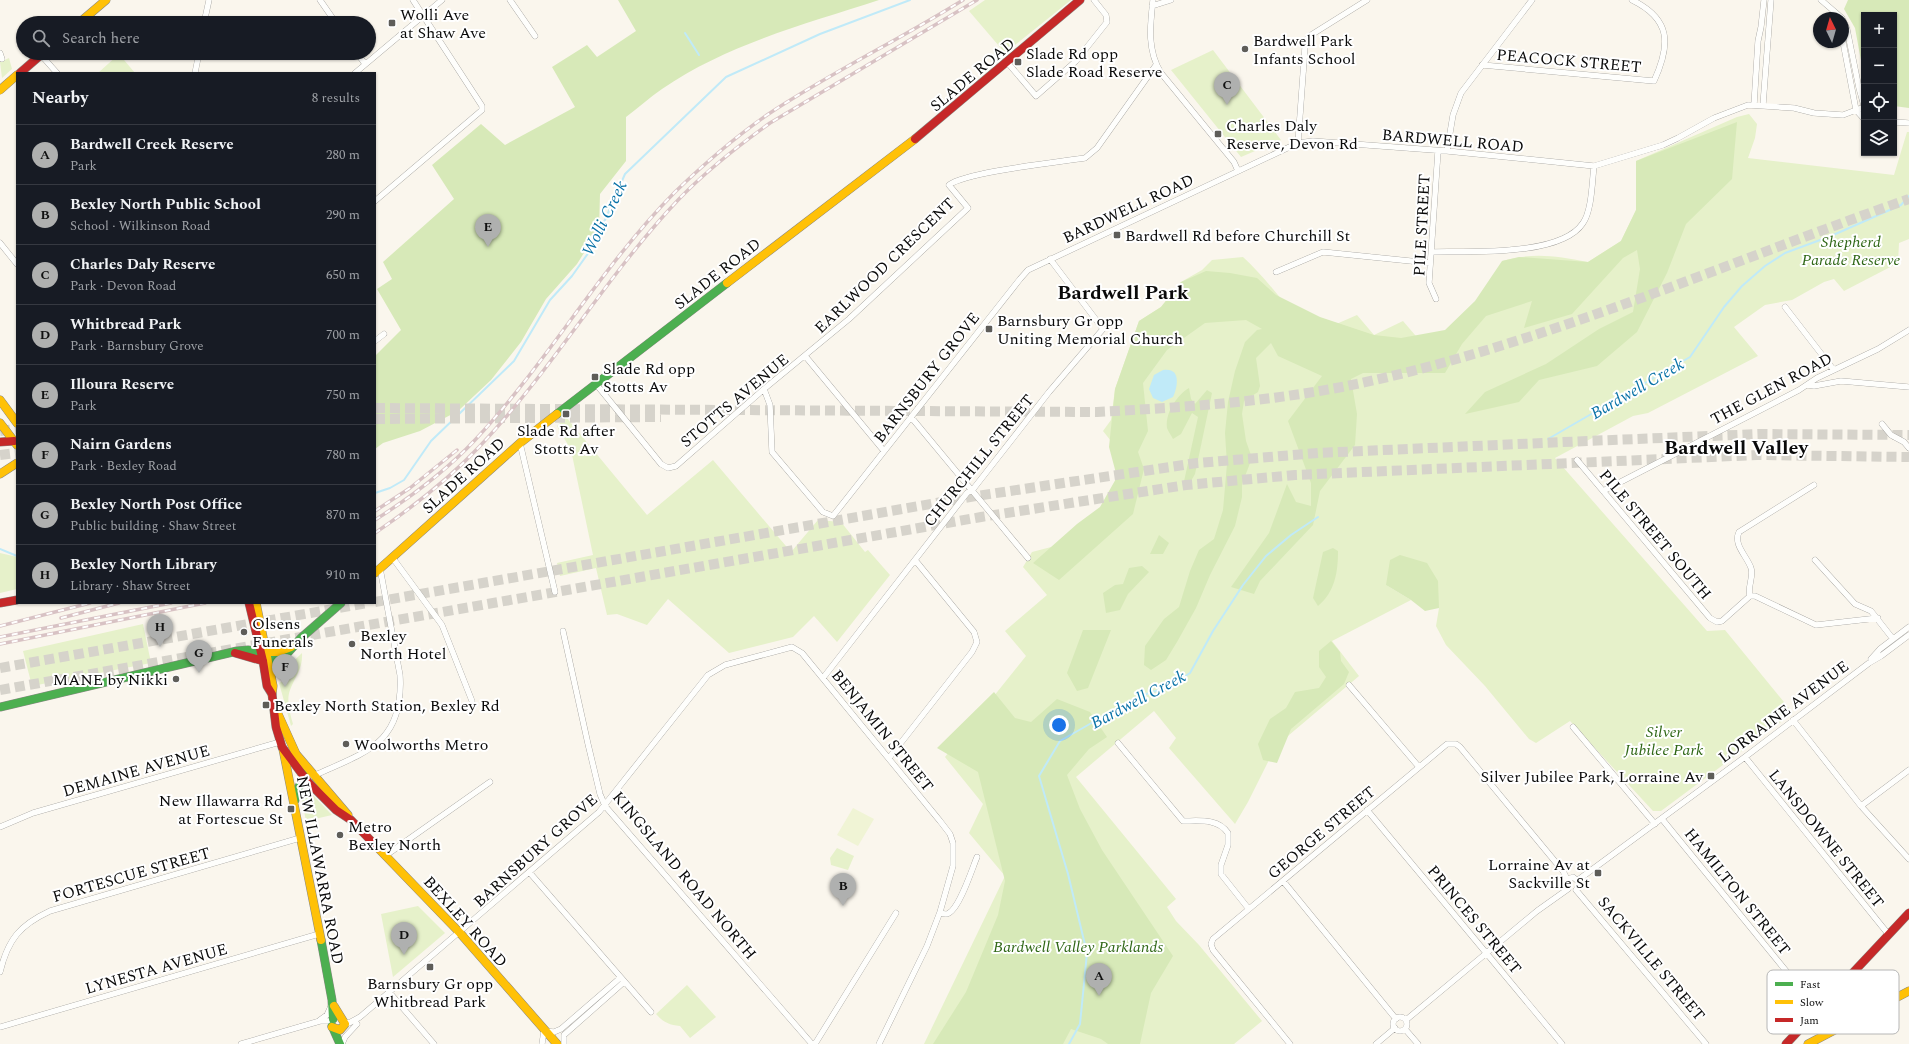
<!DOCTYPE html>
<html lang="en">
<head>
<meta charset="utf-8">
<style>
  body { margin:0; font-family:Spectral,serif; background:#20242c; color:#f1f3f6 }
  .controls { position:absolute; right:12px; top:12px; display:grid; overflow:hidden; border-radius:0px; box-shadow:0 1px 3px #0004 }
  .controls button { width:36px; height:36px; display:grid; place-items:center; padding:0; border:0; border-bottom:1px solid #363941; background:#171b24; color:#f1f3f6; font:20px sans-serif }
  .compass { position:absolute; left:1813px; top:12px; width:36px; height:36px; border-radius:50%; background:#171b24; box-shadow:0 1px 3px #0004; rotate:355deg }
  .you { position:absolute; left:1059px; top:725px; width:14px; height:14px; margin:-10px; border:3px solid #fff; border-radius:50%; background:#1a73e8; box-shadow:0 0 0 6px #1a73e833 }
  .badge { display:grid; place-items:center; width:26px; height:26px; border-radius:50%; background:#afb0af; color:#111; font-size:13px; font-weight:700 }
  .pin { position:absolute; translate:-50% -33px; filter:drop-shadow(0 1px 2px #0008) }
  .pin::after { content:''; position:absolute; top:21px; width:14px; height:12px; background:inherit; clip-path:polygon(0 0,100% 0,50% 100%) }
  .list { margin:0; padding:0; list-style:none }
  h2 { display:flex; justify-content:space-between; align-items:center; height:52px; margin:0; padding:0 16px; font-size:17px }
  h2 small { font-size:13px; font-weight:400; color:#9ea1a6 }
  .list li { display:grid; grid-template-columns:26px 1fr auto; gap:12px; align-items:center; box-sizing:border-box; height:60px; padding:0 16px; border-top:1px solid #363941 }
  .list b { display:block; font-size:15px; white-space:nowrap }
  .list p { margin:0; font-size:13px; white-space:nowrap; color:#9ea1a6 }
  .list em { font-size:13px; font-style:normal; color:#9ea1a6 }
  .icon { flex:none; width:22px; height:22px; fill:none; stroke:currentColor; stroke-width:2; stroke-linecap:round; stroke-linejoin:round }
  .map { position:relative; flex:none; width:1909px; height:1044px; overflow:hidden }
  .search { position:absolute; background:#171b24; box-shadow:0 1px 3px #0004; left:16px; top:16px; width:360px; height:44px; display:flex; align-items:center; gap:10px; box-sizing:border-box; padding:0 14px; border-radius:22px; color:#9ea1a6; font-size:15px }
  .panel { position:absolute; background:#171b24; box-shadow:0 1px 3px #0004; left:16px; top:72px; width:360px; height:532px; border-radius:0px }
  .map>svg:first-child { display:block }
  .green { fill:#e6f1ca }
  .forest { fill:#d7e9b8 }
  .pitch { fill:#f0f4d5 }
  .water { fill:#c0eaf8 }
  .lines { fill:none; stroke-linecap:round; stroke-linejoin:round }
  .stream { stroke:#c0eaf8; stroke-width:2 }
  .highway-tunnel { stroke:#d6d3cb; stroke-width:10; stroke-dasharray:10 5; stroke-linecap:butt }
  .street-casing { stroke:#92908c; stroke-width:6 }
  .fast-casing { stroke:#898783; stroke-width:9 }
  .slow-casing { stroke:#898783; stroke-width:9 }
  .jam-casing { stroke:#898783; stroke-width:9 }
  .street { stroke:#fefefc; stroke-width:5.5 }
  .fast { stroke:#4caf50; stroke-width:8 }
  .slow { stroke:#ffc107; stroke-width:8 }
  .jam { stroke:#c62828; stroke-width:8 }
  .rail-casing { stroke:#d8c2c4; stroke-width:3.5 }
  .rail { stroke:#fff; stroke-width:2; stroke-dasharray:6; stroke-linecap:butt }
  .poi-dot { fill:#5e5d59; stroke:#fff; stroke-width:1.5 }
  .labels { text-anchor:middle; stroke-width:4; stroke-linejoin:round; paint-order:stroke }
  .poi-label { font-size:16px; fill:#0a0a0a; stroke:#fff; text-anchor:start }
  .street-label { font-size:16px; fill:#0a0a0a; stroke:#fff }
  .park-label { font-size:16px; font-style:italic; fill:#2f6716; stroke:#fff }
  .water-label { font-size:17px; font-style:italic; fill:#0972a7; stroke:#fff }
  .district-label { font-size:20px; font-weight:bold; fill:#0a0a0a; stroke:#fff }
  .key { fill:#fff; stroke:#b6b6b6; stroke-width:1 }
  .key-label { font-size:11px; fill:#0a0a0a }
</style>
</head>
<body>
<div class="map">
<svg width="1909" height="1044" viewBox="0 0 1909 1044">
  <rect width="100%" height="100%" fill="#faf6ed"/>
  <path class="green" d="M985,0H1071L1005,53L969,11Z
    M1213,50L1281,140L1241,157L1171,70Z
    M119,54L135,73H98Z
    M9,58L12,69L2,78L0,62Z
    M1749,114L1757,124L1755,138L1748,158L1894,175L1907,132H1909V239L1899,243L1898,263L1844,291L1834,279L1824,282L1792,300L1765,305L1734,327L1758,356L1648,413L1633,416L1555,458L1707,631L1725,630L1793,713L1661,811H1653L1570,721L1536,743L1529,739L1485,686L1446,645L1436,626L1439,608L1386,585L1411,600L1332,641L1359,676L1276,746L1248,802L1235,824L1169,748L1176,738L1154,711L1076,777L1176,899L1167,907L1176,921L1199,945L1262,1021L1234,1044H924L1005,876L969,833L983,804L945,757L1026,656L1005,631L1047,595L1023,567L1032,552L1074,541L1139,476L1103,431L1111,420L1115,389L1139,321L1161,307L1181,282L1202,270L1212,260L1243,257C1268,280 1288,309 1311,335L1357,315L1374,335L1403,321L1421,342L1451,328L1509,274L1502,261C1535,252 1555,256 1588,262L1621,241L1636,210V161L1737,117Z
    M566,417L647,515L713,460L791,552L818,520L841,522L865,552L868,550L890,575L837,642L814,616L793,637L729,653L668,599L647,625L617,614L607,615L596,568L560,576L557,563L593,555L571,450L557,426Z
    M0,553L17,557V589L0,593Z
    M143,624L151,663L32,686L23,651Z
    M302,653C303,669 295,676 290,690C286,701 290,713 293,724L291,726L279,683L285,680L283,671Z
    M309,791L332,815L306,821L301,796Z
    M837,848L854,856L848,870L831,865L830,858Z
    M418,906L445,933L393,977L381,914Z
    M687,985L716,1017L690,1038L680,1026C669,1025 663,1022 656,1014Z"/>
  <path class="forest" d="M618,0H879C806,24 727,44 662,89C650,97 638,108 626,117V161L600,194L599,229L577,264L546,299L521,342L491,380L458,411L420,431L383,443L375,449V356L401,330L377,289L392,279L383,262L454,199L432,165L481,124L505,145L575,107L552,67L587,45L597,57L636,31Z
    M1848,0H1909V108L1894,106V15H1864V77L1855,28L1844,9Z
    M1737,122L1732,179L1686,224L1667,273L1637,332L1597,366L1539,380L1519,402L1465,414L1485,392L1546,364L1599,329L1633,312L1640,269L1637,250L1623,258L1572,314L1524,328L1532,301L1486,316L1462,344L1445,373H1363L1351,379L1357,414L1355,445L1320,491L1313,525L1260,581L1254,594L1231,587L1269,533L1287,484L1296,502L1311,506V483L1288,421L1322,376L1278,356L1271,343L1256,358L1260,386L1258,392L1244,401L1242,414L1246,441L1252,458L1242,484V497L1235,526L1210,575L1196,608L1177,642L1166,660L1151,670L1144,665L1145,646L1164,619L1179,607L1190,571L1199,550L1214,539L1223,510L1227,464L1225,433L1228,402L1235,371L1245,342L1257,330L1262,329L1246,320L1205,323L1167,350L1143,383L1148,431L1138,452L1144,469L1133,514L1059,580L1033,563L1077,524L1100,507L1117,477L1109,447L1115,389L1139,321L1161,307L1181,282L1206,271L1230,273L1257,278L1276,295L1320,317L1374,335L1401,338L1445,330L1475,301L1502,261L1519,257L1588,262L1621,241L1636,210V161Z
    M1189,388L1191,399L1195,404L1207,390L1212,393L1195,474L1187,488L1183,486L1198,417L1192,413L1181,434L1173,439C1171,435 1168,431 1167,428C1165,413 1177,395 1189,388Z
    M1159,535L1169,543L1163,554H1150Z
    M1333,548L1338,551C1338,572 1335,592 1318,606L1313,598L1323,552Z
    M1400,555L1427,563L1438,581L1439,608L1425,611L1411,600L1386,585L1390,560Z
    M1142,566L1149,572L1128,594L1120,610L1106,613L1103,593L1115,585L1123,584L1129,568Z
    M1083,630H1111L1088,688L1077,691L1067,673Z
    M1331,641L1340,652L1341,661L1349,672L1344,684L1291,729L1277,763L1263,760L1258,744L1270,719L1286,708L1295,692L1319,688L1326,677L1319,667V651Z
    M994,692L1015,718L1031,722L1057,699L1090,712L1107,737L1089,749L1067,775L1080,809L1102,850L1173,956L1151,993L1140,1044H1108L1101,1039L1071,1029L1063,1044H933L966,992L998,915L1005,881L978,772L937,748Z"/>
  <path class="pitch" d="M853,808L874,819L858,846L837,835Z"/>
  <path class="water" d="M1163,370C1181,367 1178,386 1173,397L1162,402L1153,398L1149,389L1154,375Z"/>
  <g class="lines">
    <path class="stream" d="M685,33L699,55
      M1548,439L1690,357L1724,307L1742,286L1765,266L1785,253L1831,236L1901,205L1909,196
      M375,493L390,488L404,480L431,441L514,361L550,300L572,276L594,245L625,174L726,77L820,34L910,0
      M0,549L17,556
      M1069,1044L1080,1024L1087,953L1068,874L1039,776L1060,741L1137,697L1168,687L1190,673L1213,631L1243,585L1266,556L1291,535L1318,517"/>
    <path class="highway-tunnel" d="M375,408L1097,412C1190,407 1284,401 1375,380C1558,338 1731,261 1909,199
      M375,419L661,417
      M0,431L17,429
      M0,455L17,453
      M375,602L970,497L1197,463L1318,453L1587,441L1759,434L1909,435
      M0,668L367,603
      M0,690L981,517L1186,485L1295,475L1757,455L1909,457"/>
    <defs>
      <path id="street" d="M320,0L336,23
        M510,0L535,36
        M1153,0C1150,26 1147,50 1161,73L1234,162L1238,171
        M1821,0L1842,18
        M1152,6L1171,0
        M1843,20L1847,29L1859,88L1864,106
        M204,23L209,0
        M1843,42L1856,110L1864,119
        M0,53L2,59
        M357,53L365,64
        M41,55L57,73
        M1007,62L1036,96L1076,61L1107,22L1106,15L1094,0
        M1482,65L1654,81C1671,44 1671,19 1632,0
        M195,73L199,53
        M355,73L442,0
        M1754,105L1758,41L1761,27L1764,0
        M1763,105L1771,0
        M1894,122L1909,123
        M1298,143L1305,47L1307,39L1311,35L1367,0
        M1447,151L1453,115L1461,93L1532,0
        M375,201L482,110V106L413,0
        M0,243L17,264
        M1431,252C1468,251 1561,257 1583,223C1592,210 1592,182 1594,166
        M1276,272L1323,252L1430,263
        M1436,299L1429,283L1438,151
        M1785,307L1833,369
        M375,341L384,334
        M806,357L884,451
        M596,384L661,464L668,468L676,466L764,389L849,319L968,208L949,185C966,172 1059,162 1085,158L1097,148L1156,65
        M1807,385L1814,386L1841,381L1909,387
        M764,389L770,405L772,452L823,512L833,516L1020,279L1028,270L1298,143L1313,141L1447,151L1594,166L1663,145L1678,138L1714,118L1748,105L1794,108L1814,113L1843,115L1864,107
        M911,417L1028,558
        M1882,424L1891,435L1904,442L1909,448
        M520,443L555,592
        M1577,460L1710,618L1717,622L1722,621L1750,596C1747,587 1754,577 1751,568C1747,556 1733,545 1739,532L1814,485
        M1603,491L1799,390L1817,378L1878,349L1909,330
        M392,557L442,625L472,701
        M1815,560L1855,604L1871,611L1893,639
        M1750,596H1755L1816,625L1878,618
        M563,631L588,744L600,794L605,806L812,1044
        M1871,659L1880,649L1909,627
        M823,678L967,493L974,488L1049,392L1103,329L1050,259
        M1349,685L1419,767
        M1793,720L1861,806L1909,859
        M1573,727L1655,824
        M1118,743L1183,821C1199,821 1218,818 1228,833V845L1221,865V874L1248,908
        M1745,757L1889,935
        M889,758L972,652L977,642L974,632L915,560
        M313,776C366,752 404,744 400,675L380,568
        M1861,806L1909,770
        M1367,810L1562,1044
        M1662,819L1809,999L1816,1002L1827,1001
        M0,827L33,813L280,742
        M385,856L490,782
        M530,873L651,1012
        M1578,880L1745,757L1869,663L1881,656L1909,635
        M1283,881L1396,1019
        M1568,889L1566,881L1573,877L1579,882V886L1576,890
        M1576,890L1706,1044
        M940,912C943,914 946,915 949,913C960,907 972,869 977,857
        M0,972C8,939 20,925 50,911L300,838
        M389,992L434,1044
        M1809,999L1814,1013
        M1393 1024a7 7 0 1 1 14 0a7 7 0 1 1-14 0Z
        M320,1020L327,1015L331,1006
        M1406,1020L1537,911L1568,889
        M345,1022L349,1023L360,1017L599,812L708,675L725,665L792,647L802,653L940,821L950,834L953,843V866L940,912L927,946L879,1044
        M0,1027L319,934
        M1405,1029L1418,1044
        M241,1044L320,1021H332
        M342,1044L345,1037L357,1024
        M542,1044L544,1031L554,1032L561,1029L620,978
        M564,1044V1035L624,982
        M815,1044L896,913
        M1290,1044L1213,950L1211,944L1213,939L1447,744H1456L1460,747L1563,871L1567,879
        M1376,1044L1395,1028"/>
      <path id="fast" d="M557,414L727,283
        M267,661L284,657L301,638L341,603
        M0,707L237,651L248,650L260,652
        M295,800L296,793L306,772
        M321,940L332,1000L333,1019
        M332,1026L340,1044"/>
      <path id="slow" d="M79,23L106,0
        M0,90L17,75
        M727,283L915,139
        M0,400L17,423
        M0,423L17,445
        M0,474L17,463
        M375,573L520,443L557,414
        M256,603L273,686L272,694
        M266,652H278L291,647
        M273,703L296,754L348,815
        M283,749L321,940
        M378,848L460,933L557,1044
        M332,1027L340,1030L345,1024L334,1006
        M1808,1044L1909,991"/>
      <path id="jam" d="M20,73L43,53
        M915,139L1080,0
        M0,442L14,441
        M0,603L17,600
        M249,603L263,661L267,686L272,694L276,727L282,747L308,782L336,810L351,820L378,848
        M235,653L263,661
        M1786,1044L1909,913"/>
    </defs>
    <use href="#street" class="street-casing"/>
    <use href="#fast" class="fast-casing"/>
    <use href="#slow" class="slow-casing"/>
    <use href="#jam" class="jam-casing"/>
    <use href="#street" class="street"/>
    <use href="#fast" class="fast"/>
    <use href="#slow" class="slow"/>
    <use href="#jam" class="jam"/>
    <defs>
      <path id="rail" d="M375,511L410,488L457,450
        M375,520C411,497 445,472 475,440C547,363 600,268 675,192C704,164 734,138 767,115C830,73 899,40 963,0
        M375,533C413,507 448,480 480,446C553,369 606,276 679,199C707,170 738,146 770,123L977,0
        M61,618L119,603
        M0,626L90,603
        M0,637L171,603
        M0,644L205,603"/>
    </defs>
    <use href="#rail" class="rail-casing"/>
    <use href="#rail" class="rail"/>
  </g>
  <g class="poi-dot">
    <rect x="388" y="19" width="8" height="8" rx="2"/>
    <circle cx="1245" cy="49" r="4"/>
    <rect x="1014" y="58" width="8" height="8" rx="2"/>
    <rect x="1214" y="130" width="8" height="8" rx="2"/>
    <rect x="1113" y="231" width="8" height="8" rx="2"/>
    <rect x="985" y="325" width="8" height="8" rx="2"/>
    <rect x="591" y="373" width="8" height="8" rx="2"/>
    <rect x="562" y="410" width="8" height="8" rx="2"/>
    <circle cx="244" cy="632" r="4"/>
    <circle cx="352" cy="644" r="4"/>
    <circle cx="176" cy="679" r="4"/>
    <rect x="262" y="701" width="8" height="8" rx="2"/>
    <circle cx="346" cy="744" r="4"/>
    <rect x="1707" y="772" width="8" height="8" rx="2"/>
    <rect x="287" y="805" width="8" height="8" rx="2"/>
    <circle cx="340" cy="835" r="4"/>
    <rect x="1594" y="869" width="8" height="8" rx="2"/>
    <rect x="426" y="963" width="8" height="8" rx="2"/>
  </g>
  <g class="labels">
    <g class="poi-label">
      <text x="400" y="20">Wolli Ave<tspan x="400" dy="18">at Shaw Ave</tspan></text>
      <text x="1253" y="46">Bardwell Park<tspan x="1253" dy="18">Infants School</tspan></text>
      <text x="1026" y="59">Slade Rd opp<tspan x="1026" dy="18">Slade Road Reserve</tspan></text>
      <text x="1226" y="131">Charles Daly<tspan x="1226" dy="18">Reserve, Devon Rd</tspan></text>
      <text x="1125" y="241">Bardwell Rd before Churchill St</text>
      <text x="997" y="326">Barnsbury Gr opp<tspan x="997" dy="18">Uniting Memorial Church</tspan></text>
      <text x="603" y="374">Slade Rd opp<tspan x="603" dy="18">Stotts Av</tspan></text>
      <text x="566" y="436" text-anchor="middle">Slade Rd after<tspan x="566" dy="18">Stotts Av</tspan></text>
      <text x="252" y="629">Olsens<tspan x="252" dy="18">Funerals</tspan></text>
      <text x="360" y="641">Bexley<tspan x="360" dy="18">North Hotel</tspan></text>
      <text x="168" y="685" text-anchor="end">MANE by Nikki</text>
      <text x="274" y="711">Bexley North Station, Bexley Rd</text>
      <text x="354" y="750">Woolworths Metro</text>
      <text x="1703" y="782" text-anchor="end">Silver Jubilee Park, Lorraine Av</text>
      <text x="283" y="806" text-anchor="end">New Illawarra Rd<tspan x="283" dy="18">at Fortescue St</tspan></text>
      <text x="348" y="832">Metro<tspan x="348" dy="18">Bexley North</tspan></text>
      <text x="1590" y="870" text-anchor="end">Lorraine Av at<tspan x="1590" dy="18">Sackville St</tspan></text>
      <text x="430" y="989" text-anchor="middle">Barnsbury Gr opp<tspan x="430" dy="18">Whitbread Park</tspan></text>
    </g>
    <g class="street-label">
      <text transform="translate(1569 60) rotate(5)" y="6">PEACOCK STREET</text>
      <text transform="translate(972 74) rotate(-40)" y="6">SLADE ROAD</text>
      <text transform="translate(1453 140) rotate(5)" y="6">BARDWELL ROAD</text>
      <text transform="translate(1128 208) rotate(-25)" y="6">BARDWELL ROAD</text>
      <text transform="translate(1421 225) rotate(-87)" y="6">PILE STREET</text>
      <text transform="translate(884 265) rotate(-44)" y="6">EARLWOOD CRESCENT</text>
      <text transform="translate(717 273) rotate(-38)" y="6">SLADE ROAD</text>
      <text transform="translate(926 377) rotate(-52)" y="6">BARNSBURY GROVE</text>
      <text transform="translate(1771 388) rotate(-28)" y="6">THE GLEN ROAD</text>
      <text transform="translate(734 400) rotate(-40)" y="6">STOTTS AVENUE</text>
      <text transform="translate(978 460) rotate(-51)" y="6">CHURCHILL STREET</text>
      <text transform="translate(463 475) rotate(-42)" y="6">SLADE ROAD</text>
      <text transform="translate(1656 534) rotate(50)" y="6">PILE STREET SOUTH</text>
      <text transform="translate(1783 711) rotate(-37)" y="6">LORRAINE AVENUE</text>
      <text transform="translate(883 730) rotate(51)" y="6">BENJAMIN STREET</text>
      <text transform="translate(136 770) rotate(-16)" y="6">DEMAINE AVENUE</text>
      <text transform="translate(1321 832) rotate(-40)" y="6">GEORGE STREET</text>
      <text transform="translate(1827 838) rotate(51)" y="6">LANSDOWNE STREET</text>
      <text transform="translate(535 850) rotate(-42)" y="6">BARNSBURY GROVE</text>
      <text transform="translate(321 870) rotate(79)" y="6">NEW ILLAWARRA ROAD</text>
      <text transform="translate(131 874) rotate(-16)" y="6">FORTESCUE STREET</text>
      <text transform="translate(685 875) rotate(50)" y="6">KINGSLAND ROAD NORTH</text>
      <text transform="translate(1738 891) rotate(51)" y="6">HAMILTON STREET</text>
      <text transform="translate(1475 919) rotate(50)" y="6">PRINCES STREET</text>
      <text transform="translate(466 921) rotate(48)" y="6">BEXLEY ROAD</text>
      <text transform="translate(1652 958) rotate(50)" y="6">SACKVILLE STREET</text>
      <text transform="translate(156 968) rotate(-16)" y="6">LYNESTA AVENUE</text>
    </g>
    <g class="park-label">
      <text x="1851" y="247">Shepherd<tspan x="1851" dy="18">Parade Reserve</tspan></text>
      <text x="1664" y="737">Silver<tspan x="1664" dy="18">Jubilee Park</tspan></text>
      <text x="1078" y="952">Bardwell Valley Parklands</text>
    </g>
    <g class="water-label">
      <text transform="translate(604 218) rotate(-64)" y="6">Wolli Creek</text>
      <text transform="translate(1637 388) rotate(-30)" y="6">Bardwell Creek</text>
      <text transform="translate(1138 699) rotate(-28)" y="6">Bardwell Creek</text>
    </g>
    <g class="district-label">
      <text x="1123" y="299">Bardwell Park</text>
      <text x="1736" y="454">Bardwell Valley</text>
    </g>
  </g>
  <rect x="1767" y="970" width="132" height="64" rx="6" class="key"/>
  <rect x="1775" y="982" width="18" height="4" fill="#4caf50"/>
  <rect x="1775" y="1000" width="18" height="4" fill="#ffc107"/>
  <rect x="1775" y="1018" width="18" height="4" fill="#c62828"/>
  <g class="key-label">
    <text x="1800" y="988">Fast</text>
    <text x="1800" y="1006">Slow</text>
    <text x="1800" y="1024">Jam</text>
  </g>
</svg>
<div class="controls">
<button>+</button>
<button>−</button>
<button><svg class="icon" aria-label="locate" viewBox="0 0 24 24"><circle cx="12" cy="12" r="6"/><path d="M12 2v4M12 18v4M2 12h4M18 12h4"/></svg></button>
<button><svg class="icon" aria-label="layers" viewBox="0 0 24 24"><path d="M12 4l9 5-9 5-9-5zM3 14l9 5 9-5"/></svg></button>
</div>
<svg class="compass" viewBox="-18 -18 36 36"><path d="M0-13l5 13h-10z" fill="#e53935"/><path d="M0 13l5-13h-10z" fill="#9ea1a6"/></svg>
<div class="you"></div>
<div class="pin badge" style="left:1099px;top:996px">A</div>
<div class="pin badge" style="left:843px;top:906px">B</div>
<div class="pin badge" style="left:1227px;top:105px">C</div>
<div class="pin badge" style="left:404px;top:955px">D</div>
<div class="pin badge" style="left:488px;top:247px">E</div>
<div class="pin badge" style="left:285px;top:687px">F</div>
<div class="pin badge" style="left:199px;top:673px">G</div>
<div class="pin badge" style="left:160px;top:647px">H</div>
<div class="search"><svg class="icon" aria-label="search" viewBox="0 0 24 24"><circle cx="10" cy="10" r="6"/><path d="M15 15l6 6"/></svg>Search here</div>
<section class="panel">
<h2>Nearby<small>8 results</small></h2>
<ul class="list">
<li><span class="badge">A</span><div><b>Bardwell Creek Reserve</b><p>Park</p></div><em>280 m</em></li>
<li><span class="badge">B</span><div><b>Bexley North Public School</b><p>School · Wilkinson Road</p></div><em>290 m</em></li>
<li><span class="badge">C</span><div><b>Charles Daly Reserve</b><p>Park · Devon Road</p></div><em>650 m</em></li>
<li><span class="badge">D</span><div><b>Whitbread Park</b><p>Park · Barnsbury Grove</p></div><em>700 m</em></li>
<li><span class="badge">E</span><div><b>Illoura Reserve</b><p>Park</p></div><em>750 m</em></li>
<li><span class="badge">F</span><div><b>Nairn Gardens</b><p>Park · Bexley Road</p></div><em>780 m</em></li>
<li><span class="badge">G</span><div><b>Bexley North Post Office</b><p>Public building · Shaw Street</p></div><em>870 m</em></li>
<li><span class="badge">H</span><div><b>Bexley North Library</b><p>Library · Shaw Street</p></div><em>910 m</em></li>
</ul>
</section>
</div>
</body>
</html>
